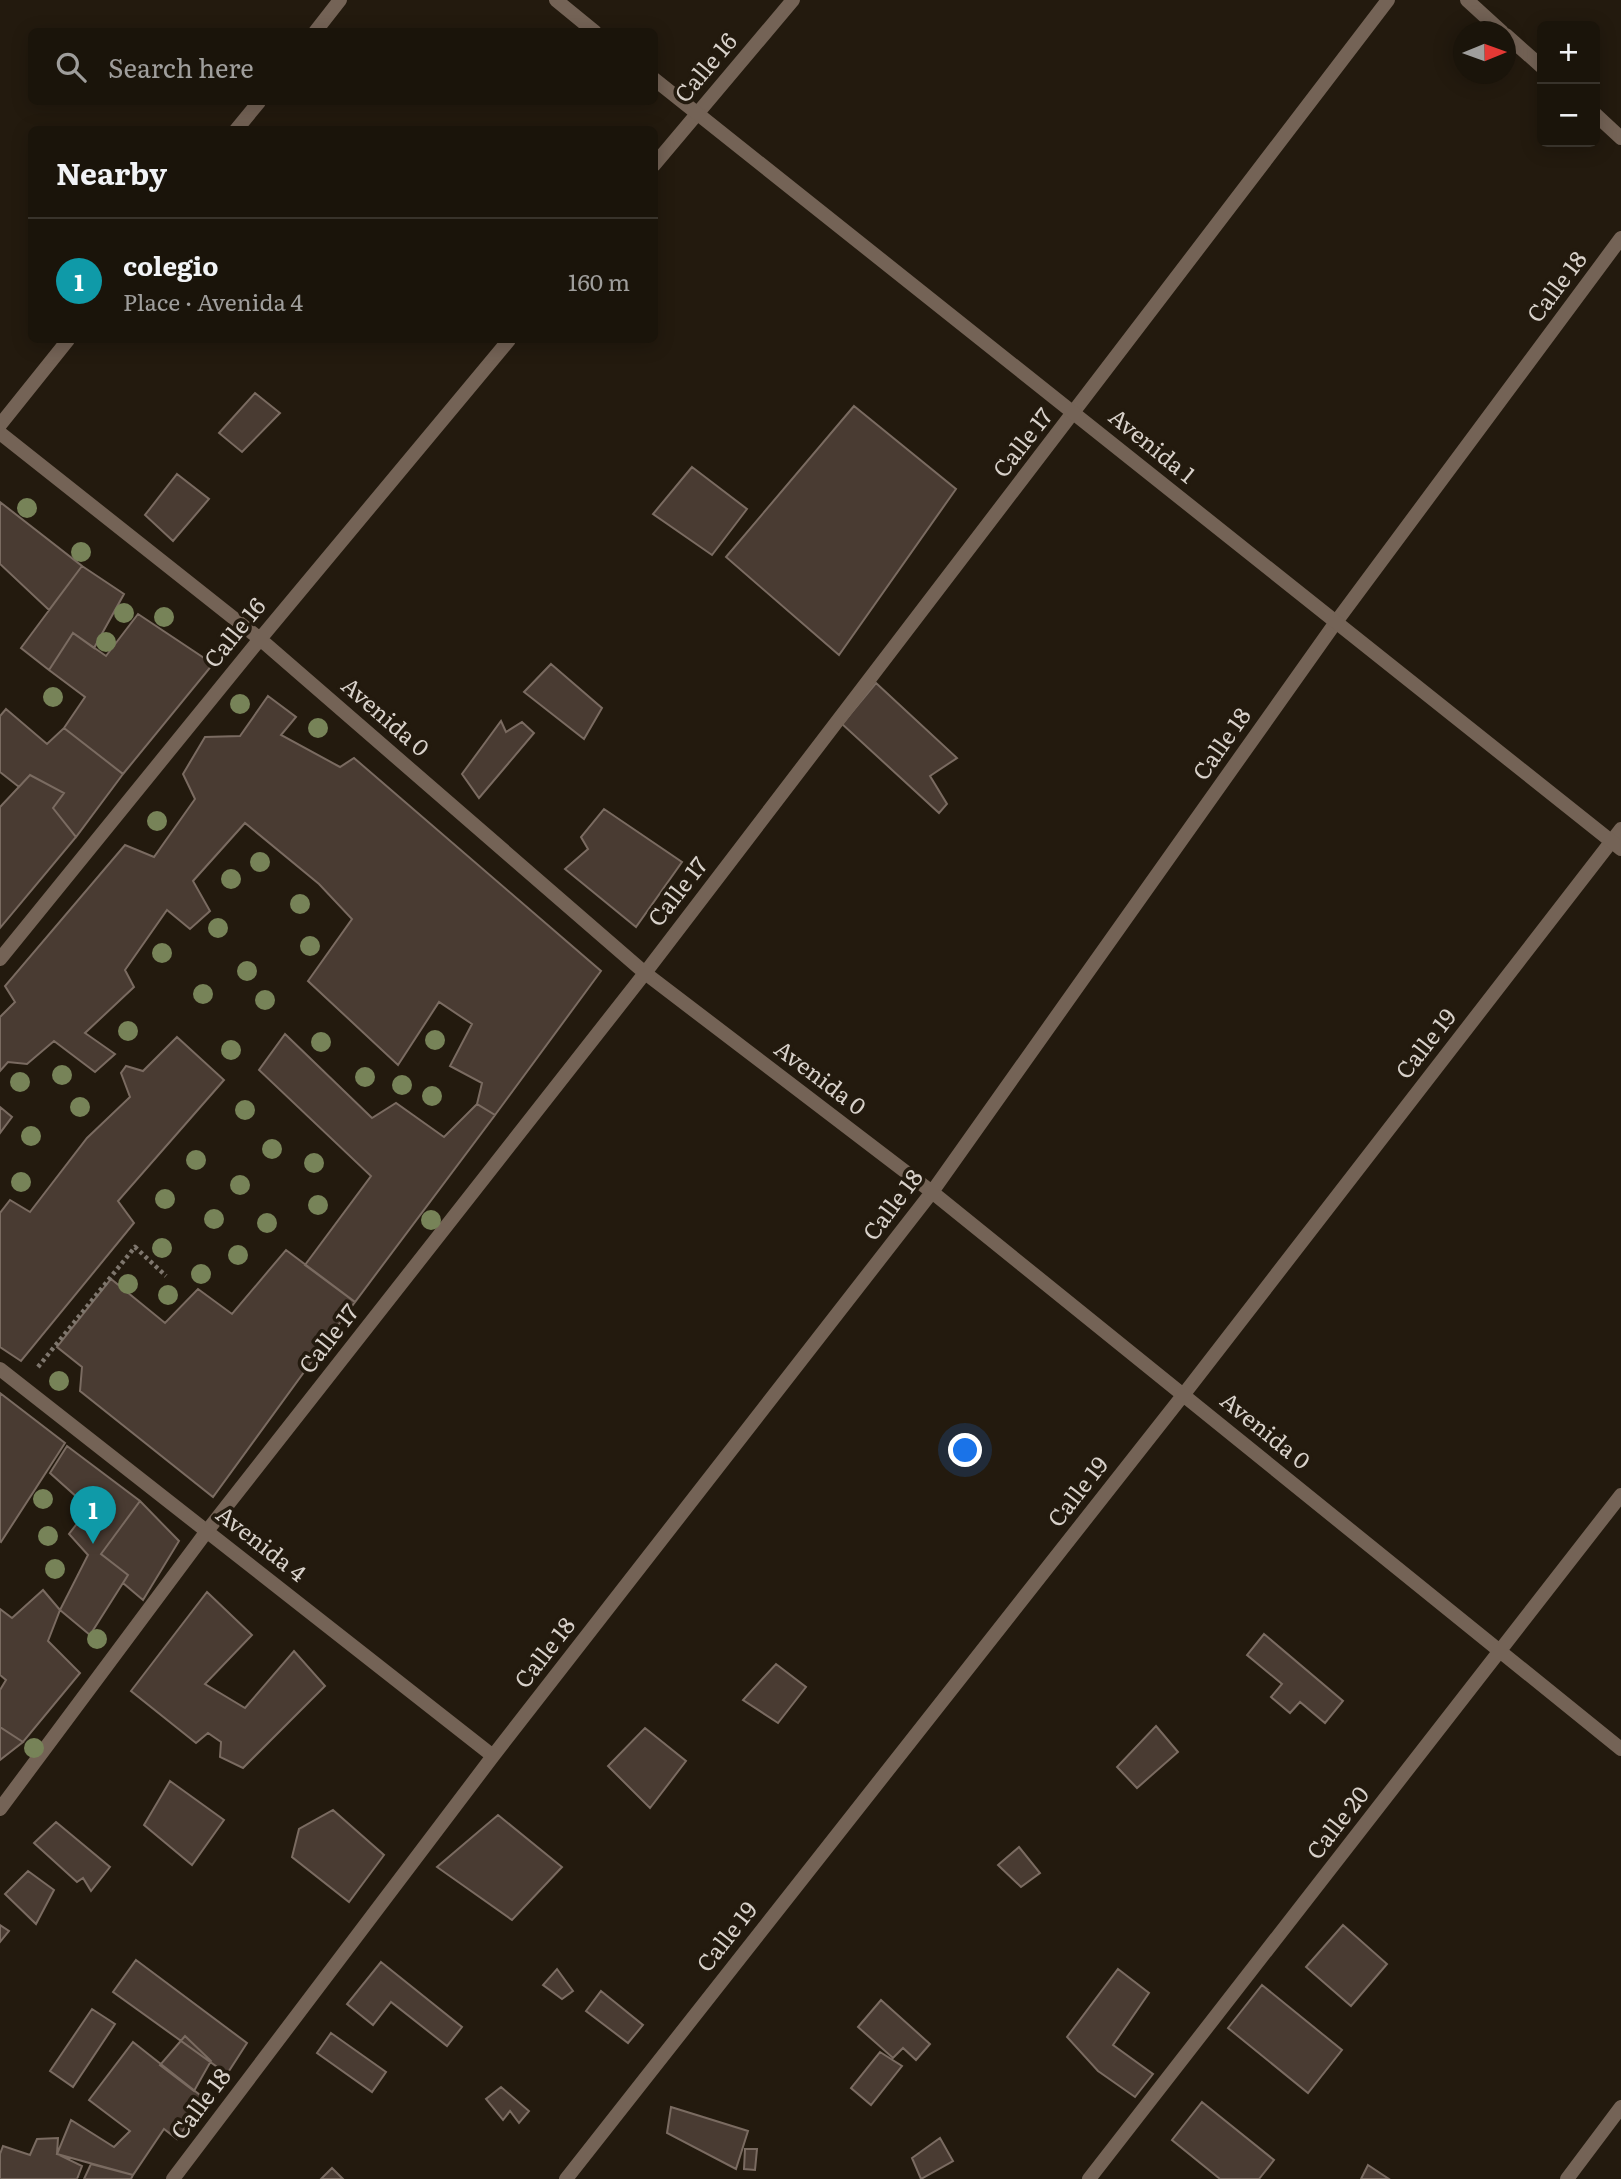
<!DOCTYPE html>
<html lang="en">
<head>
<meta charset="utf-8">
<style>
  body { margin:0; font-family:Literata,serif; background:#231d13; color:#f1f3f6 }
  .controls { position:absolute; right:21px; top:21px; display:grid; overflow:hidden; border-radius:10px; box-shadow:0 4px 18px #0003 }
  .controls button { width:63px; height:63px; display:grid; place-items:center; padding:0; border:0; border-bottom:2px solid #38332b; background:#1a140a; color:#f1f3f6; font:35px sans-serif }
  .compass { position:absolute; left:1453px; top:21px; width:63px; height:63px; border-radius:50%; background:#1a140a; box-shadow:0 4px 18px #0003; rotate:89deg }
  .you { position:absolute; left:966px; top:1451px; width:24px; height:24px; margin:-18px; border:5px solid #fff; border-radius:50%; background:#1a73e8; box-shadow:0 0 0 10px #1a73e833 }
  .badge { display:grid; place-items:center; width:46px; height:46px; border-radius:50%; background:#b3adf9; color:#fff; font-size:23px; font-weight:700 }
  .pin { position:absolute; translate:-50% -58px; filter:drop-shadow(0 2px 4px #0008) }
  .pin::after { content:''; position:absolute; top:37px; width:24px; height:21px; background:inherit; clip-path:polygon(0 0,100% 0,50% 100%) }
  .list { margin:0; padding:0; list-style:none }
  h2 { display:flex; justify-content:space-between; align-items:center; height:91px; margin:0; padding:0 28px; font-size:30px }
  h2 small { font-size:23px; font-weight:400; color:#9f9e9c }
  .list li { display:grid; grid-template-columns:46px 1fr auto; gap:21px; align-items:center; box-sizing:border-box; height:126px; padding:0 28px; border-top:2px solid #38332b }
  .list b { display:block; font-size:26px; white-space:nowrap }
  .list p { margin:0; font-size:23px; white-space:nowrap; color:#9f9e9c }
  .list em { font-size:23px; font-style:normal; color:#9f9e9c }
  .icon { flex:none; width:38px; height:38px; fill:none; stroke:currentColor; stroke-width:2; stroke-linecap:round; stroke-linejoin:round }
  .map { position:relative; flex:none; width:1621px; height:2179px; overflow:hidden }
  .search { position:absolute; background:#1a140a; box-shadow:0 4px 18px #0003; left:28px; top:28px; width:630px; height:77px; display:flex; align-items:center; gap:18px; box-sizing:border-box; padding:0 24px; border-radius:10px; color:#9f9e9c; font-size:26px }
  .panel { position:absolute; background:#1a140a; box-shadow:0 4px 18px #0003; left:28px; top:126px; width:630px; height:217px; border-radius:10px }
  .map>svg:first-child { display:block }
  .building { fill:#493b32; stroke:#7a6b61; stroke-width:2 }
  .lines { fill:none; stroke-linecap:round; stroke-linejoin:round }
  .path { stroke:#7e766d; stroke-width:4.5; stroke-dasharray:3.5 3.5; stroke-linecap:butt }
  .minor { stroke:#746356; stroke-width:14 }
  .tertiary { stroke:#746356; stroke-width:14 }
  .tree { fill:#778358 }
  .labels { text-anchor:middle; stroke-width:7; stroke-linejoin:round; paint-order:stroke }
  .street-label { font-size:23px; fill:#d8d1ca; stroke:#231a0e }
</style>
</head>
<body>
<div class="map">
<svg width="1621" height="2179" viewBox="0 0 1621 2179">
  <rect width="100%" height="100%" fill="#231a0e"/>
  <path class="building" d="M255,393L280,413L242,452L219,433Z
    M854,406L956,489L839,655L726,557Z
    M692,467L747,509L712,555L653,514Z
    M177,474L209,499L173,541L145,515Z
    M0,502L82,566L49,610L0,564Z
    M82,566L124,594L94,648L73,633L49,670L21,648Z
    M138,614L213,664L123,774L64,728L85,697L49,670L73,633L106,656Z
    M551,664L602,708L584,739L524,692Z
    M876,683L957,758L930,776L947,804L939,813L842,724Z
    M268,696L296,717L281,735L340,767L354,758L601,971L495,1115L477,1104L482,1083L450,1066L472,1024L439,1002L398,1065L308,981L352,919L319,884L245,823L193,881L210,911L190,929L167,910L125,970L134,987L85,1033L115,1054L95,1072L54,1041L27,1064L8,1062L0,1071V1017L15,1002L5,986L125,845L154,857L195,799L183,774L205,737L240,736Z
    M6,709L47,744L64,728L123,774L76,837L53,808L64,793L30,775L19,787L0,772V716Z
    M501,721L506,732L522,722L534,733L479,798L462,774Z
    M30,775L64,793L53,808L76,837L0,928V807Z
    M604,809L682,862L636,927L565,869L588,849L581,837Z
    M285,1034L372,1118L396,1103L444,1137L477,1104L495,1115L355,1302L305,1265L371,1176L259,1070Z
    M177,1037L224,1080L118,1201L134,1223L21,1361L0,1347V1213L10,1200L30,1212L87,1138L130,1097L121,1073L126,1066L143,1071Z
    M0,1107L12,1117L0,1133Z
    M286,1250L355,1302L213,1497L80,1391L82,1367L57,1347L111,1279L165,1323L198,1289L232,1314Z
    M0,1393L65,1443L1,1542L0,1541Z
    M67,1446L140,1501L101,1554L128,1575L90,1635L60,1610L88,1555L69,1534L89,1508L50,1473Z
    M140,1501L179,1541L143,1600L123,1583L128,1575L101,1554Z
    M43,1590L60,1610L48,1641L80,1673L23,1742L0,1727V1690L6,1680L0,1675V1609L12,1618Z
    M207,1592L252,1635L205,1684L245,1708L294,1651L325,1686L243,1768L220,1757L221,1742L208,1733L196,1743L131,1691Z
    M1264,1634L1343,1701L1325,1723L1300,1702L1290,1713L1271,1697L1282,1684L1247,1655Z
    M776,1664L806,1687L778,1723L743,1700Z
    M1156,1726L1178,1752L1137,1788L1117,1767Z
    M0,1727L23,1742L0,1760Z
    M645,1728L686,1761L650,1808L608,1766Z
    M170,1781L224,1820L192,1865L144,1825Z
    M333,1810L384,1855L349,1902L292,1857L299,1829Z
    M498,1815L562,1867L512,1920L437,1867Z
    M56,1822L110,1867L91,1891L83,1878L77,1882L34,1843Z
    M1019,1847L1040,1873L1021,1887L998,1865Z
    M28,1871L54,1890L36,1924L5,1894Z
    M0,1925L9,1931L0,1942Z
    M1343,1925L1387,1964L1351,2006L1306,1967Z
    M136,1960L247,2043L227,2074L113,1992Z
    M381,1962L462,2027L447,2046L391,2002L373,2025L347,2004Z
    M557,1969L573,1991L562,1999L543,1985Z
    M1118,1969L1149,1993L1113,2045L1153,2074L1135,2097L1098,2071L1067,2037Z
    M1262,1985L1342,2050L1308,2093L1228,2028Z
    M601,1991L643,2025L628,2043L586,2011Z
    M881,2000L930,2044L916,2060L903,2048L893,2058L858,2027Z
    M92,2009L115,2024L73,2087L50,2071Z
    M331,2033L386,2072L372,2092L317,2053Z
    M185,2036L211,2061L194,2091L160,2065Z
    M133,2042L205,2099L177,2139L164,2129L133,2175L57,2154L71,2120L114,2147L130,2131L89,2100Z
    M880,2052L902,2066L871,2105L851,2088Z
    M501,2087L529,2111L519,2123L510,2111L503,2120L486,2099Z
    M1202,2102L1274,2160L1259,2179H1220L1172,2140Z
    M671,2107L748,2131L736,2169L667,2133Z
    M58,2138L57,2154L82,2166L77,2179H0V2154L3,2146L30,2155L37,2139Z
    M940,2138L953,2161L921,2179L912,2158Z
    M745,2149H757L755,2170L744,2169Z
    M91,2164L133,2175L131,2179H84Z
    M1368,2165L1389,2179H1361Z
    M332,2168L343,2179H321Z"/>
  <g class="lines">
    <path class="path" d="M38,1367L135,1247L166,1276"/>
    <path class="minor" d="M1467,0L1502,32
      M315,32L340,0
      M1506,35L1542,67
      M1595,114L1621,138
      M236,130L259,102
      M654,165L793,0
      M0,425L68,340
      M0,433L260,639L645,973L932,1192L1621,1749
      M0,959L260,639L509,340
      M0,1369L493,1756
      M0,1809L207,1531L645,973L1388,0
      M173,2179L493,1756L932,1192L1336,622L1621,238
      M566,2179L1184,1394L1621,829
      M1089,2179L1621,1495
      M1567,2179L1621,2107"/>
    <path class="tertiary" d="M556,0L595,32
      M654,79L1621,849"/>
  </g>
  <g class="tree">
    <circle cx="27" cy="508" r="10"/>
    <circle cx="81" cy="552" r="10"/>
    <circle cx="124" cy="613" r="10"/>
    <circle cx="164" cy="617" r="10"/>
    <circle cx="106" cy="642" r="10"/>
    <circle cx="53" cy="697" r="10"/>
    <circle cx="240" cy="704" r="10"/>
    <circle cx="318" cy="728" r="10"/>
    <circle cx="157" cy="821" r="10"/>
    <circle cx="260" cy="862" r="10"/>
    <circle cx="231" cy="879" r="10"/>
    <circle cx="300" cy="904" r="10"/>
    <circle cx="218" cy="928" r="10"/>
    <circle cx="310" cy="946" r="10"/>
    <circle cx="162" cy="953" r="10"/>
    <circle cx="247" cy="971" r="10"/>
    <circle cx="203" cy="994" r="10"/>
    <circle cx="265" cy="1000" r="10"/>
    <circle cx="128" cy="1031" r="10"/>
    <circle cx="435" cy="1040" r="10"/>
    <circle cx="321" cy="1042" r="10"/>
    <circle cx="231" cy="1050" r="10"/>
    <circle cx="62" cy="1075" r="10"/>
    <circle cx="365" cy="1077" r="10"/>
    <circle cx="20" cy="1082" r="10"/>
    <circle cx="402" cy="1085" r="10"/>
    <circle cx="432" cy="1096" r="10"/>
    <circle cx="80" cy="1107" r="10"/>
    <circle cx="245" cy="1110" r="10"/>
    <circle cx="31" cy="1136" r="10"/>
    <circle cx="272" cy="1149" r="10"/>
    <circle cx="196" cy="1160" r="10"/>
    <circle cx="314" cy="1163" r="10"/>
    <circle cx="21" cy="1182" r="10"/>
    <circle cx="240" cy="1185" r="10"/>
    <circle cx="165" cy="1199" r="10"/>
    <circle cx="318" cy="1205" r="10"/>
    <circle cx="214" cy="1219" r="10"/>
    <circle cx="431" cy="1220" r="10"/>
    <circle cx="267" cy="1223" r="10"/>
    <circle cx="162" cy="1248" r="10"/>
    <circle cx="238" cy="1255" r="10"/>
    <circle cx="201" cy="1274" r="10"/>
    <circle cx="128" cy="1284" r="10"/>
    <circle cx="168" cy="1295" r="10"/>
    <circle cx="59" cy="1381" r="10"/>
    <circle cx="43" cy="1499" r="10"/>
    <circle cx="48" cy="1536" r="10"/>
    <circle cx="55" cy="1569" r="10"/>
    <circle cx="97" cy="1639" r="10"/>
    <circle cx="34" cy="1748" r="10"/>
  </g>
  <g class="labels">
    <g class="street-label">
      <text transform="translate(706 68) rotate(-50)" y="8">Calle 16</text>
      <text transform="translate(1557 287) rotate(-53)" y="8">Calle 18</text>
      <text transform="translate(1023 443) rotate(-52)" y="8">Calle 17</text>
      <text transform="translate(1152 446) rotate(39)" y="8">Avenida 1</text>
      <text transform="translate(235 633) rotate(-51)" y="8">Calle 16</text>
      <text transform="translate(385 717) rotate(41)" y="8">Avenida 0</text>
      <text transform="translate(1222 744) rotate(-55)" y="8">Calle 18</text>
      <text transform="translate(678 892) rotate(-52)" y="8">Calle 17</text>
      <text transform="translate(1426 1044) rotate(-52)" y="8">Calle 19</text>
      <text transform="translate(820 1078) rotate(37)" y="8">Avenida 0</text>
      <text transform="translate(893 1205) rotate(-53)" y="8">Calle 18</text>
      <text transform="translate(329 1339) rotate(-52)" y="8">Calle 17</text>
      <text transform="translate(1265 1431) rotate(39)" y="8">Avenida 0</text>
      <text transform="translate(1078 1492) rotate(-52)" y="8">Calle 19</text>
      <text transform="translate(261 1544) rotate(38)" y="8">Avenida 4</text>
      <text transform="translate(545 1653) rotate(-52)" y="8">Calle 18</text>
      <text transform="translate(1338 1823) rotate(-52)" y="8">Calle 20</text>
      <text transform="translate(727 1937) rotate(-52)" y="8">Calle 19</text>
      <text transform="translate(201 2104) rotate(-53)" y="8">Calle 18</text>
    </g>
  </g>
</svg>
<div class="controls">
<button>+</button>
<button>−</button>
</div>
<svg class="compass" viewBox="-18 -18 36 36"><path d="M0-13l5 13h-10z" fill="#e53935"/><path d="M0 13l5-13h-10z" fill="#9f9e9c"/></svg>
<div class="you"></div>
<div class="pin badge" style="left:93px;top:1544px;background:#0f9aa8">1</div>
<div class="search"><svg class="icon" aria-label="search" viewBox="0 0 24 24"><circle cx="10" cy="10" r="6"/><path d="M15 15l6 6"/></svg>Search here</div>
<section class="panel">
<h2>Nearby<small></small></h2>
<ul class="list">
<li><span class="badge" style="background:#0f9aa8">1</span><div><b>colegio</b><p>Place · Avenida 4</p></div><em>160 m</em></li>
</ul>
</section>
</div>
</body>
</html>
